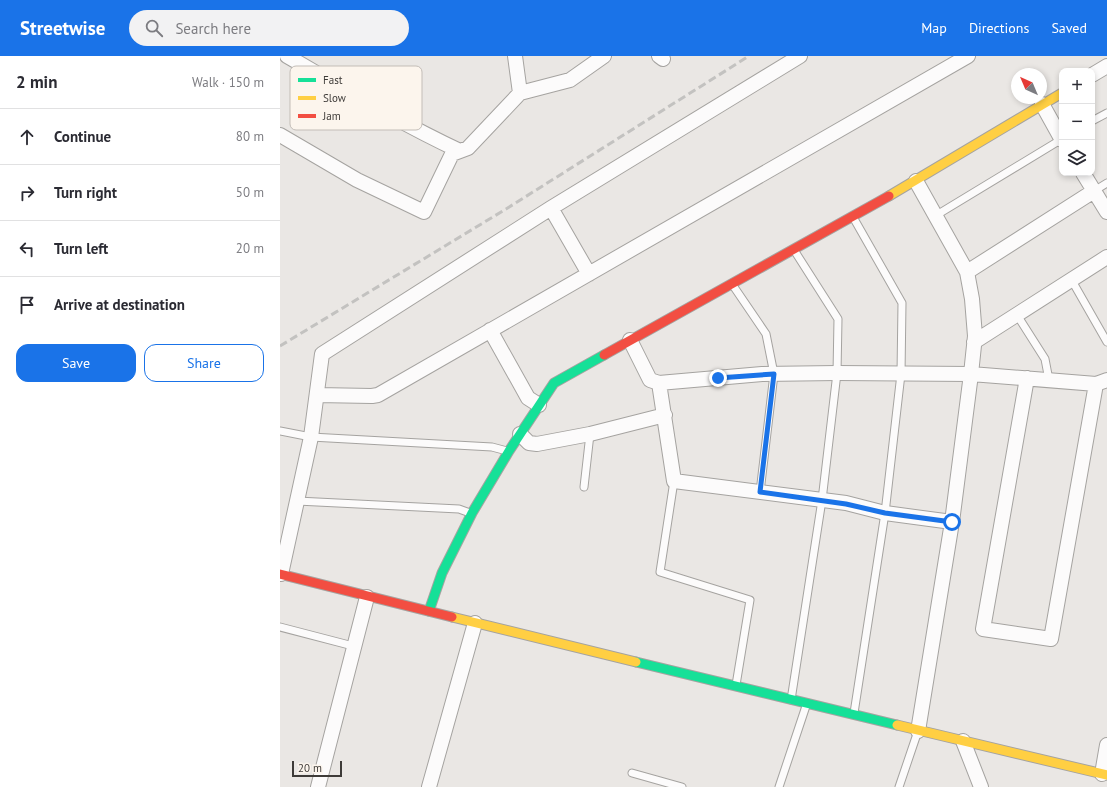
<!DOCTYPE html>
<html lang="en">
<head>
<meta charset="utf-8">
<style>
  body { margin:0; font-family:"PT Sans",sans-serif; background:#f2f2f3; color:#2b2b33 }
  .controls { position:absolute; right:12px; top:12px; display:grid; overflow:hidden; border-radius:8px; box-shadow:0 2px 6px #0003 }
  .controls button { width:36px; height:36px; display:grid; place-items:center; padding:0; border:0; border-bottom:1px solid #e1e1e2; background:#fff; color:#2b2b33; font:20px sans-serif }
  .compass { position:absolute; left:731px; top:12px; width:36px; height:36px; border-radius:50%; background:#fff; box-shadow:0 2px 6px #0003; rotate:316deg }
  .scale { position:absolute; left:12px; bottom:10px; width:50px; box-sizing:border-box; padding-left:4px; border:2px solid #3e3b38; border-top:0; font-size:11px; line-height:14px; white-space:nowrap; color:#3e3b38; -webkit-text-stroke:3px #fcf5ed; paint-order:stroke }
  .stop { position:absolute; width:12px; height:12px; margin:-9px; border:3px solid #1a73e8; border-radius:50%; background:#fff }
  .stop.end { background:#1a73e8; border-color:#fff; box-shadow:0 1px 4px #0008 }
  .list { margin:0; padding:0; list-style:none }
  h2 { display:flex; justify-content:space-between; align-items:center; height:52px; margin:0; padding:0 16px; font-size:17px }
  h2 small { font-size:13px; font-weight:400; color:#7c7c81 }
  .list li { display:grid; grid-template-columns:26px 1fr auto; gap:12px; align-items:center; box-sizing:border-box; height:56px; padding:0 16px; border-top:1px solid #e1e1e2 }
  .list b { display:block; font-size:15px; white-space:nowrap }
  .list em { font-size:13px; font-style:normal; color:#7c7c81 }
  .actions { display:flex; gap:8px; padding:12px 16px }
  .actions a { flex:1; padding:9px 0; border:1px solid #1a73e8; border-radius:12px; text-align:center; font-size:14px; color:#1a73e8 }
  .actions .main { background:#1a73e8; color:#fff }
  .icon { flex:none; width:22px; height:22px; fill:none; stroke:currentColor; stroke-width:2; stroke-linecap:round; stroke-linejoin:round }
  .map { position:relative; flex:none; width:827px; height:731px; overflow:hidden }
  header { display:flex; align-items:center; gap:24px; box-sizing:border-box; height:56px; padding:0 20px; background:#1a73e8; color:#fff }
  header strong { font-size:19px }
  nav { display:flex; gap:22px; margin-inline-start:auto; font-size:14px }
  .search { width:280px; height:36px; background:#f2f2f3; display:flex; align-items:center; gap:10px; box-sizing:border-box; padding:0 14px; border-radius:22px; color:#7c7c81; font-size:15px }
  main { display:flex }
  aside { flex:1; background:#fff }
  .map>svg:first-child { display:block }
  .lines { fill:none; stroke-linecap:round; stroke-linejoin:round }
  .lane-casing { stroke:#a5a3a0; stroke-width:9 }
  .street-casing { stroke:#a5a3a0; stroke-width:16 }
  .fast-casing { stroke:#a5a3a0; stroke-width:11 }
  .slow-casing { stroke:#a5a3a0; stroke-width:11 }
  .jam-casing { stroke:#a5a3a0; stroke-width:11 }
  .lane { stroke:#fcfbfb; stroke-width:7 }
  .street { stroke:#fcfbfb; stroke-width:14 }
  .fast { stroke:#16e098; stroke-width:9 }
  .slow { stroke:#ffcf43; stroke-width:9 }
  .jam { stroke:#f24e42; stroke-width:9 }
  .rail { stroke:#c3c2c0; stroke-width:3; stroke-dasharray:8 4; stroke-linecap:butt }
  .route { stroke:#1a73e8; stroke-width:5 }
  .key { fill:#fcf5ed; stroke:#c3bdb7; stroke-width:1 }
  .key-label { font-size:11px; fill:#3e3b38 }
</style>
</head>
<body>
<header>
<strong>Streetwise</strong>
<div class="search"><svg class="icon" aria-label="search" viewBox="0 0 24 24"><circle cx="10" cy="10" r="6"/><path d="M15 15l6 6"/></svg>Search here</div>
<nav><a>Map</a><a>Directions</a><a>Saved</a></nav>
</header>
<main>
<aside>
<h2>2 min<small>Walk · 150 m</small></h2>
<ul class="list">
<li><svg class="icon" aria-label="ahead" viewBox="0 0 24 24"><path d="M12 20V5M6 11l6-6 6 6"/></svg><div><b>Continue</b></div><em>80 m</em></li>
<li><svg class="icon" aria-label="right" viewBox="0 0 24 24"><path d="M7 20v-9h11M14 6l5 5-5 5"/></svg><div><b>Turn right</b></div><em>50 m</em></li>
<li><svg class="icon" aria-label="left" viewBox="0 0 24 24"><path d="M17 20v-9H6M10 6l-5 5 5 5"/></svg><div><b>Turn left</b></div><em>20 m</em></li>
<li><svg class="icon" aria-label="arrive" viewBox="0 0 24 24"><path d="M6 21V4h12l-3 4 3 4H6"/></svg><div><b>Arrive at destination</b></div></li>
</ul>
<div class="actions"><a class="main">Save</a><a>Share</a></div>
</aside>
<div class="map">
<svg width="827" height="731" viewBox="0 0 827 731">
  <rect width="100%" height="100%" fill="#eae7e4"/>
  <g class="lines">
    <defs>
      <path id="lane" d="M812,65L827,57
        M814,135L827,127
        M655,160L782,83
        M573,161L622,247L621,318L605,457L574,657
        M791,223L827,286
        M452,228L486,278L494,318L480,436
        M737,259L765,303L769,324
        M0,375L31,381L212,391L227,395
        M394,425L380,516L470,544L456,629
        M304,431L310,378
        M17,445L179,453L190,457
        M0,571L73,590
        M511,644L542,444L557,317L558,263L514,194
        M352,717L402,731
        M499,731L526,650
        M619,731L638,675"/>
      <path id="street" d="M7,0C64,33 120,67 180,95
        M235,0L240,37
        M379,0L383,3
        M812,19L827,10
        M762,48L782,84
        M0,79L77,124L144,156L172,98L188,92L240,37L290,24L324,0
        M803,117L827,156
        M636,125L687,216L692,243L695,280L691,318L672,466L638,675
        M271,152L309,218
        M687,216L814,135
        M210,274L248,342L259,349
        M350,284L370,324L379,327L482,318L557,317L691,318L816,328L827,324
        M694,286L827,201
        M747,322L703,573L771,583L816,328
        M379,327L394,425L566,447L605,457L672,466
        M37,339L92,340L98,339L688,0
        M240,378L249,387L257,388L310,378L385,359
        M1,518L31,381L42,298L271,152L520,0
        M683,685L701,731
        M822,718L827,689
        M38,731L87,541
        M149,731L195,567"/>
      <path id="fast" d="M149,555L162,517L192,457L229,395L274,327L324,299
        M356,606L617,669"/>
      <path id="slow" d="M609,140L782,37
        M172,561L356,606
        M617,669L827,719"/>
      <path id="jam" d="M324,299L609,140
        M0,518L172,561"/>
    </defs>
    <use href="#lane" class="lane-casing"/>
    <use href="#street" class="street-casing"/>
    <use href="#fast" class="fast-casing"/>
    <use href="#slow" class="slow-casing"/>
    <use href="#jam" class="jam-casing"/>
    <use href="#lane" class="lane"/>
    <use href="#street" class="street"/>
    <use href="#fast" class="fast"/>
    <use href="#slow" class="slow"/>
    <use href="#jam" class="jam"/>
    <path class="rail" d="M0,290L226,153L469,0"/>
  </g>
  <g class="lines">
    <path class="route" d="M438,322L494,318L480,436L566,448L605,457L672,466"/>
  </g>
  <rect x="10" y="10" width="132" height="64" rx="6" class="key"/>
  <rect x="18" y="22" width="18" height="4" fill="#16e098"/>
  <rect x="18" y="40" width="18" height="4" fill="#ffcf43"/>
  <rect x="18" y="58" width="18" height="4" fill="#f24e42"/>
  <g class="key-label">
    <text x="43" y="28">Fast</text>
    <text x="43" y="46">Slow</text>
    <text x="43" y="64">Jam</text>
  </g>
</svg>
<div class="controls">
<button>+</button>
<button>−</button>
<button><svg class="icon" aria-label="layers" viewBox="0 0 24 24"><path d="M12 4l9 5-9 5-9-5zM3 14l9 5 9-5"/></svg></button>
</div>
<svg class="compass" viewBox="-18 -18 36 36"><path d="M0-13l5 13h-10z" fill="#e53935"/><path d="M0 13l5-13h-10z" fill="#7c7c81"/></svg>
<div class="scale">20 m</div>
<div class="stop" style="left:672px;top:466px"></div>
<div class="stop end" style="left:438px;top:322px"></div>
</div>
</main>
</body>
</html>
